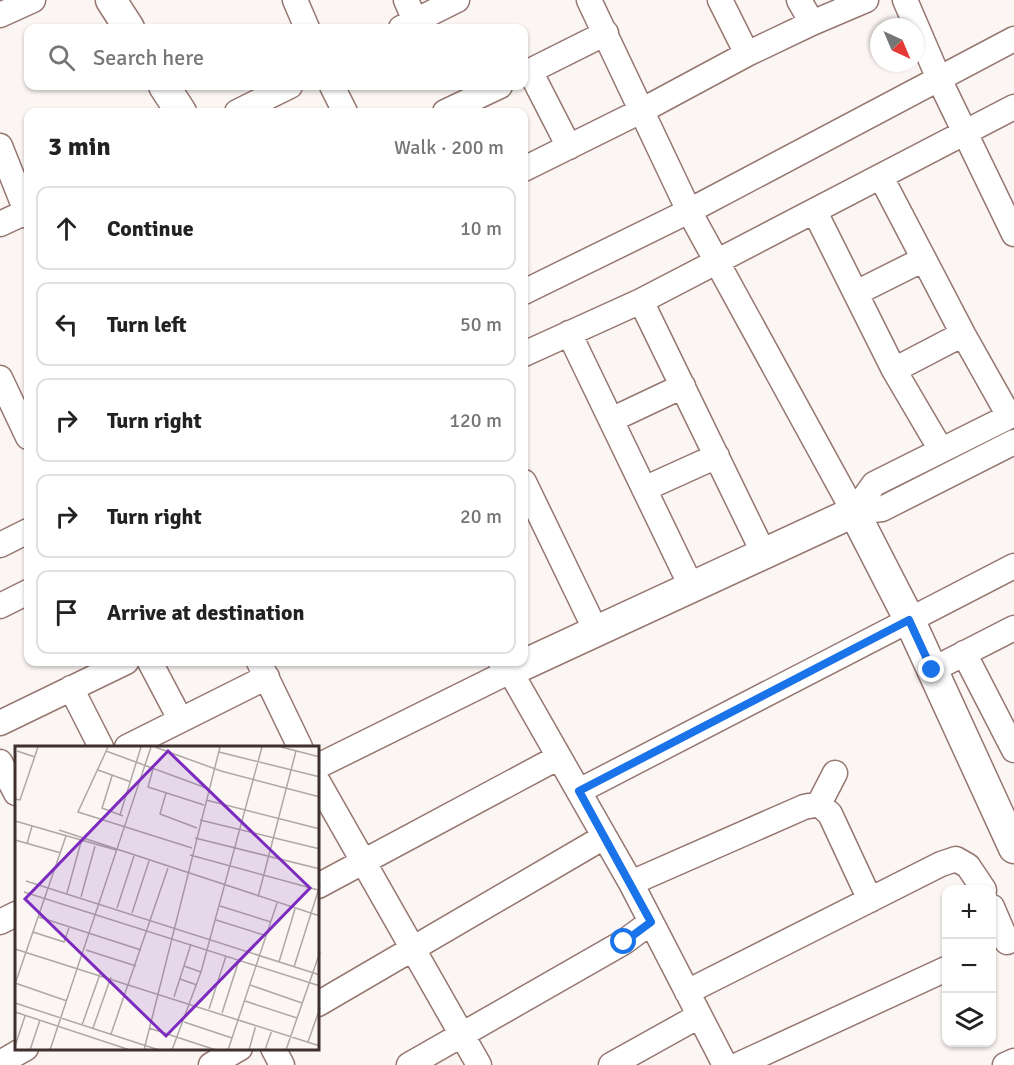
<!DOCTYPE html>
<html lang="en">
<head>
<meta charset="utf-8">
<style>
  body { margin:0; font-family:Signika,sans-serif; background:#f6f6f6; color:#222 }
  .controls { position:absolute; right:18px; bottom:18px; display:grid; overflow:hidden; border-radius:12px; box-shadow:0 2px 4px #0004 }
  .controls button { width:54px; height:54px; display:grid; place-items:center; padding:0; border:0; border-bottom:2px solid #e0e0e0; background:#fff; color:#222; font:30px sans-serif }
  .compass { position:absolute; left:870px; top:18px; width:54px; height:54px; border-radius:50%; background:#fff; box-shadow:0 2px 4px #0004; rotate:136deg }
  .stop { position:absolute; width:18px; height:18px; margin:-14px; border:4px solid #1a73e8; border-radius:50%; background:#fff }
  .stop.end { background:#1a73e8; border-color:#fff; box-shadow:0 2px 6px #0008 }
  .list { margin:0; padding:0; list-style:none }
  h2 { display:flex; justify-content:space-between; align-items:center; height:78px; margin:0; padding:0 24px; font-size:26px }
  h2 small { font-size:20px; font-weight:400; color:#767676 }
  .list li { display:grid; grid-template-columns:39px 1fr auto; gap:18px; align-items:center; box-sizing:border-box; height:84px; margin:0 12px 12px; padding:0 12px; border:2px solid #e0e0e0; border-radius:12px }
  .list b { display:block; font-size:22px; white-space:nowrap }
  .list em { font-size:20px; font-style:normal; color:#767676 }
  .icon { flex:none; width:33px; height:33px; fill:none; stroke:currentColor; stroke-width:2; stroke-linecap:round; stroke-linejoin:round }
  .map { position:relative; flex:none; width:1014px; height:1065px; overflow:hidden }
  .search { position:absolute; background:#fff; box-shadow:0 2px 4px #0004; left:24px; top:24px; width:504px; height:66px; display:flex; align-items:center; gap:15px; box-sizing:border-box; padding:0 21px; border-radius:12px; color:#767676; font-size:22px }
  .panel { position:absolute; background:#fff; box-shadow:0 2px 4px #0004; left:24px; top:108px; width:504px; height:558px; border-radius:12px }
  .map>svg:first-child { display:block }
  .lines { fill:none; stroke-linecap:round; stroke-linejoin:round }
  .minor-casing { stroke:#957770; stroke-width:27 }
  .tertiary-casing { stroke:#957770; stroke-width:33 }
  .minor { stroke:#fff; stroke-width:24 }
  .tertiary { stroke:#fff; stroke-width:30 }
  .route { stroke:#1a73e8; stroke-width:8 }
  .inset-road { fill:none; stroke:#afa7a4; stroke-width:1.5 }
  .view { fill:#7b2cbf; fill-opacity:0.15; stroke:#7b2cbf; stroke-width:3 }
  .inset-edge { fill:none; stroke:#3e312d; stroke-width:3 }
</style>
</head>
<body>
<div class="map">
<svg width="1014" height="1065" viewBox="0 0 1014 1065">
  <rect width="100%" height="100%" fill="#fbf5f3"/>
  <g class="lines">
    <defs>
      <path id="minor" d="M295,0L307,28
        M406,0L415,21
        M589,0L689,211L854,512
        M720,0L747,54
        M799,0L812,23
        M905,0L939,79L1014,234
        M0,15L33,0
        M401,28L457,0
        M530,71L569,147
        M524,74L606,33
        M332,86L345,112
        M237,112L290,86
        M445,112L500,86
        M0,146L28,216
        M524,169L641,111L747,54L812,23L866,0
        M881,177L963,334L1009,416
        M815,212L894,370L941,450
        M0,224L28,211
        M524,292L689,211L1014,39
        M856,293L924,259
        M641,301L763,552
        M569,333L691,586
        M524,354L641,301L1014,107
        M894,370L963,334
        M0,378L28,437
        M611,420L683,386
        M524,482L596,631
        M644,489L717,456
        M854,512L874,484L1014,414
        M854,512L882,509L1014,442
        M0,545L28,531
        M0,606L28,592
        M964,653L1014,750
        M150,662L180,719
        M259,662L300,747
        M932,670L1014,628
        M71,688L101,747
        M0,723L126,662
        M127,747L267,677
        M0,762L16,793
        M318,766L510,671L631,883L725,1065
        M318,782L479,1065
        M579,791L1014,566
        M819,804L835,773
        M631,883L804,807L819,804L830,814L870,900
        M318,886L559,757
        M992,907L1007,942
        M0,922L16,914
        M687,992L941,864L956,859L968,866L984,890
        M318,1004L604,837
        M273,1048L282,1065
        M0,1063L26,1048
        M211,1065L240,1048
        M409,1065L624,942L651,922
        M611,1065L699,1016
        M738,1065L946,969
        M1005,1065L1014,1061"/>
      <path id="tertiary" d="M111,0L129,28
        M164,86L181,112
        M504,662L510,671L854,512L909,619L1014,848"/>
    </defs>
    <use href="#minor" class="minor-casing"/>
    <use href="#tertiary" class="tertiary-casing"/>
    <use href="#minor" class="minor"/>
    <use href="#tertiary" class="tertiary"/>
  </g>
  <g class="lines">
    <path class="route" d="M624,942L651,922L579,791L909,620L932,670"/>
  </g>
  <g transform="translate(15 746)">
    <rect width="304" height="304" fill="#fbf5f3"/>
    <path class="inset-road" d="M93,1L63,66L177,102M140,1L206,25L305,51M266,1L305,11M2,5L20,11M91,5L194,43M204,6L305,31M138,23L133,41L189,59M83,24L116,36M97,30L87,62L108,70M151,47L145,68L182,82M0,53L5,54L23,1M191,54L305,83M105,69L126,1M185,74L305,103M0,75L101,104M44,84L305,170M180,92L305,123M0,94L46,107M12,98L17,80M175,109L303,144M11,135L305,229M9,146L305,240M52,147L66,96M66,151L80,100M243,151L281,5M205,160L256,176M102,162L119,110M117,167L134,115M24,171L126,204M201,174L252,190M18,186L49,196L54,182M0,203L305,300M71,204L121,220M264,216L280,163M169,220L186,226M279,221L305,139M165,233L182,239M0,237L52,255M0,238L51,90M235,239L287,257M159,251L176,198M230,255L282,272M0,257L144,304M194,263L211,210M0,266L115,304M207,267L224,214M169,276L217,292M67,279L85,228M78,282L96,231M134,282L201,304M96,288L153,122M293,296L305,262M0,300L10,270M15,304L25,274M35,304L136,1M129,304L205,1M157,304L186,226L247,1M213,304L262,157M234,304L241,279M250,304L257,284M271,304L305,206"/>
    <path class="view" d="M153,5L295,142L151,290L10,153Z"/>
    <rect width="304" height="304" class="inset-edge"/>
  </g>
</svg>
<div class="controls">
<button>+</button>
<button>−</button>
<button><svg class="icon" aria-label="layers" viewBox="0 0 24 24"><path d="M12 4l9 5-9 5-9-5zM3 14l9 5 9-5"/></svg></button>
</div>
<svg class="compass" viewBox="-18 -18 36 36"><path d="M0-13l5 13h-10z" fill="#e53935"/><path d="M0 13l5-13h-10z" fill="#767676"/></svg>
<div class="stop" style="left:624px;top:942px"></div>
<div class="stop end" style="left:932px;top:670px"></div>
<div class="search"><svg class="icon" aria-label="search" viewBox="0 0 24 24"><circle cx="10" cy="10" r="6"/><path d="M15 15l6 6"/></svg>Search here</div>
<section class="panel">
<h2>3 min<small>Walk · 200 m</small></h2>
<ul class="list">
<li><svg class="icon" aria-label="ahead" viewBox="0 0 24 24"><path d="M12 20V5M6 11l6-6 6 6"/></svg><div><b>Continue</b></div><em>10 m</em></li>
<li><svg class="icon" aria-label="left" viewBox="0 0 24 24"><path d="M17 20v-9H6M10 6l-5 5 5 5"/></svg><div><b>Turn left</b></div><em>50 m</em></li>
<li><svg class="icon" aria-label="right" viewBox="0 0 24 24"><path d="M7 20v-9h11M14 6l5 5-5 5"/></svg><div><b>Turn right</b></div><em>120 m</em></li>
<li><svg class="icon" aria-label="right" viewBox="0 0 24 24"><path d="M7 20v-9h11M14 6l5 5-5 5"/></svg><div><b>Turn right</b></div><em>20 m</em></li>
<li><svg class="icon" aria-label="arrive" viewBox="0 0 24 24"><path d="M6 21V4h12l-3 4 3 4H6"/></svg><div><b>Arrive at destination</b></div></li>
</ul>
</section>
</div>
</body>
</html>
